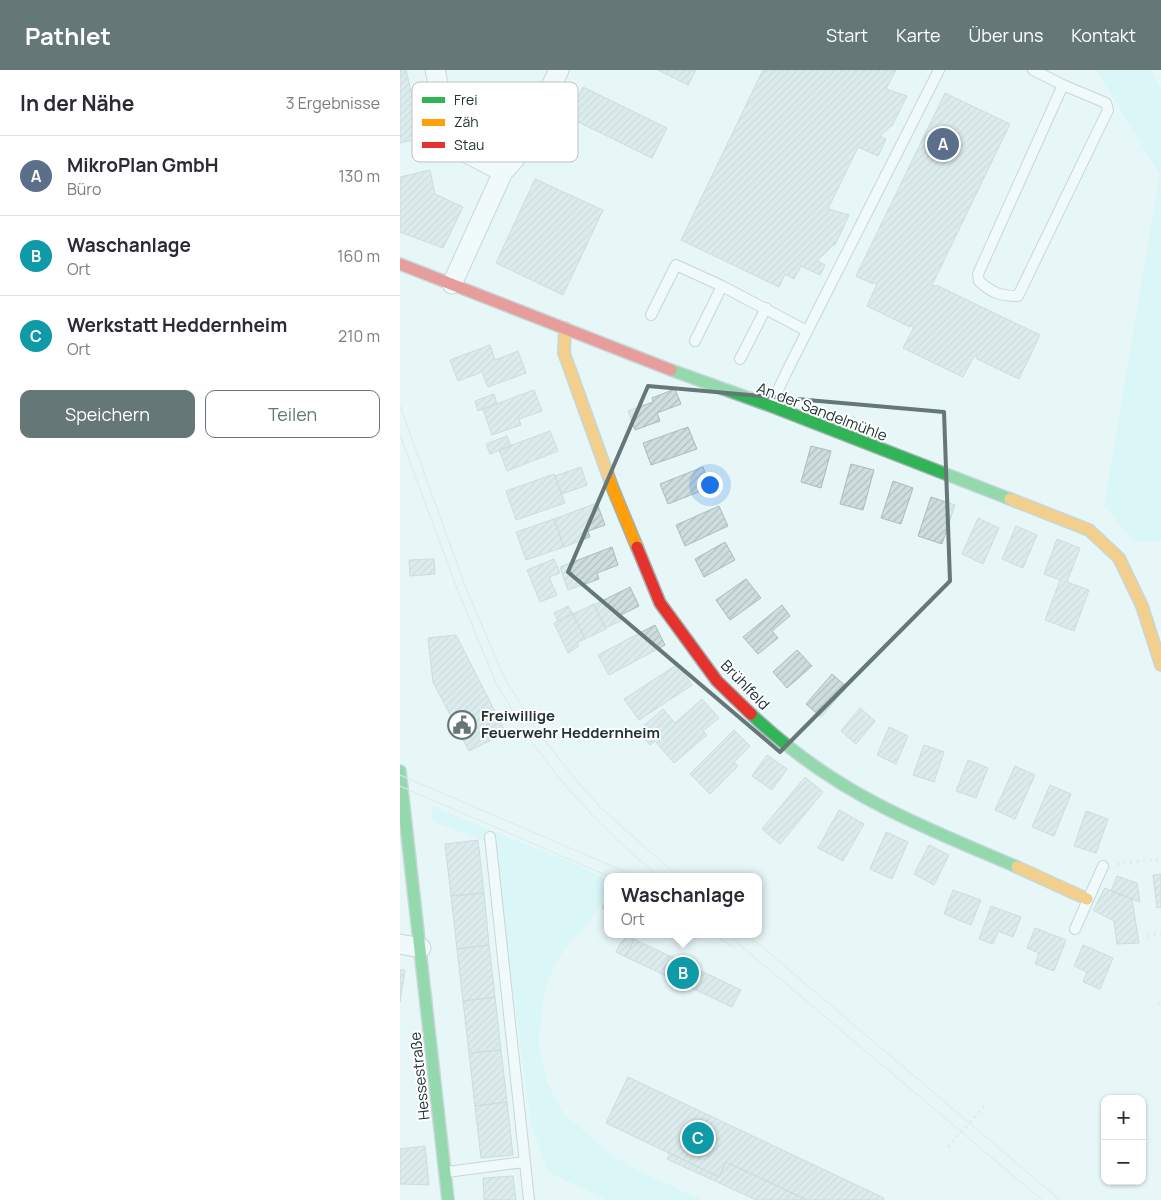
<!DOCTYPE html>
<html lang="de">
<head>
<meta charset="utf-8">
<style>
  body { margin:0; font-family:Manrope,sans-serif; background:#f2f2f3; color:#2b2b33 }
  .controls { position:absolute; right:15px; bottom:15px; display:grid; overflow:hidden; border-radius:10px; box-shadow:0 1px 4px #0004 }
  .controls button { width:45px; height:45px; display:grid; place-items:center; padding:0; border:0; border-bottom:1px solid #e1e1e2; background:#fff; color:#2b2b33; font:25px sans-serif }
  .you { position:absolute; left:309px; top:414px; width:18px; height:18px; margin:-12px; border:4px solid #fff; border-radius:50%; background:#1a73e8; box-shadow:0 0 0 8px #1a73e833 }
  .badge { display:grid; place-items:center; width:32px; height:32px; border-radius:50%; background:#667778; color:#fff; font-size:16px; font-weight:700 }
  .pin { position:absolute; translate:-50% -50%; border:2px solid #fff; box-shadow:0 1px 5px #0006 }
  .popup { position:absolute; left:204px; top:803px; width:158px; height:65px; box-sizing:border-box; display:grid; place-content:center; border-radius:10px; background:#fff; filter:drop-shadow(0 1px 4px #0005); font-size:16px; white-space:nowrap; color:#7c7c81 }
  .popup b { font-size:19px; color:#2b2b33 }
  .popup::after { content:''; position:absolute; left:50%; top:100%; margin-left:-10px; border:10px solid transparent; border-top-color:#fff }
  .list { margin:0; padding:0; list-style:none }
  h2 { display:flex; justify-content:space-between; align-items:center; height:65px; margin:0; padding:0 20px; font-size:21px }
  h2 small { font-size:16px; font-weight:400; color:#7c7c81 }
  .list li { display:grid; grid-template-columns:32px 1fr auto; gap:15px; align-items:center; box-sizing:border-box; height:80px; padding:0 20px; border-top:1px solid #e1e1e2 }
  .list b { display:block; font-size:19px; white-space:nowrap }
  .list p { margin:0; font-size:16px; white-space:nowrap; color:#7c7c81 }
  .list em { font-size:16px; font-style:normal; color:#7c7c81 }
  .actions { display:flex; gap:10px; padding:15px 20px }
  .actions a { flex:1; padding:11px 0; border:1px solid #667778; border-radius:10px; text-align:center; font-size:18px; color:#667778 }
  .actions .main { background:#667778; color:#fff }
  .map { position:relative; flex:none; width:761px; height:1130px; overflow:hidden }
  header { display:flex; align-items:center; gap:30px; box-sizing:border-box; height:70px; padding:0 25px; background:#667778; color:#fff }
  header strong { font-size:24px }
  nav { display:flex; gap:28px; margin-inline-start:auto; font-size:18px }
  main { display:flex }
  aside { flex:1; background:#fff }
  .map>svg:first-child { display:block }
  .grass { fill:#c9f5f7 }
  .building { fill:url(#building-hatch); stroke:#acbbbc }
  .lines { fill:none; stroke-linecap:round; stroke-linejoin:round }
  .lane-casing { stroke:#a1b0b1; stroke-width:12 }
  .street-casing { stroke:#a1b0b1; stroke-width:21 }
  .fast-casing { stroke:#a1b0b1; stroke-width:14 }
  .slow-casing { stroke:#a1b0b1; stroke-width:14 }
  .jam-casing { stroke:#a1b0b1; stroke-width:14 }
  .path { stroke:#dbe0e0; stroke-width:3; stroke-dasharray:2.5 4; stroke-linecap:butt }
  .lane { stroke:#fbfefe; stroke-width:10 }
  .street { stroke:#fbfefe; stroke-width:19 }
  .fast { stroke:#30b455; stroke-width:11 }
  .slow { stroke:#ff9f0a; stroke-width:11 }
  .jam { stroke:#e5322d; stroke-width:11 }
  .tram { stroke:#d3d9d9; stroke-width:1 }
  .marked { fill:none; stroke:#667778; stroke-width:4; stroke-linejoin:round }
  .labels { text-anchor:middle; stroke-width:4; stroke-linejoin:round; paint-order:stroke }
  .street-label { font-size:15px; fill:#213334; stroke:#fff }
  .poi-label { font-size:15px; font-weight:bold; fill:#213334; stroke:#fff; text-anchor:start }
  .key { fill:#fff; stroke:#bcc2c2; stroke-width:1 }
  .key-label { font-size:14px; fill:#213334 }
</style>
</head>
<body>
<header>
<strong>Pathlet</strong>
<nav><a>Start</a><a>Karte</a><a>Über uns</a><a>Kontakt</a></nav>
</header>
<main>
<aside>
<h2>In der Nähe<small>3 Ergebnisse</small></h2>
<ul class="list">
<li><span class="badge" style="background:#5c6f8a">A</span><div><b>MikroPlan GmbH</b><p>Büro</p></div><em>130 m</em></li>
<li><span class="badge" style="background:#0f9aa8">B</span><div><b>Waschanlage</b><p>Ort</p></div><em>160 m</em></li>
<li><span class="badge" style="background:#0f9aa8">C</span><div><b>Werkstatt Heddernheim</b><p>Ort</p></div><em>210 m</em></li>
</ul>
<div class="actions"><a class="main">Speichern</a><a>Teilen</a></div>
</aside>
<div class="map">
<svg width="761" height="1130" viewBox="0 0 761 1130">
  <defs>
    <pattern id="building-hatch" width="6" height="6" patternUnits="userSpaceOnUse" patternTransform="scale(1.25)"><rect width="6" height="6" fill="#cededf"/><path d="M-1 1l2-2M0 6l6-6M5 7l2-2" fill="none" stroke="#b1bfc0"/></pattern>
  </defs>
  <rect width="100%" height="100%" fill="#e7f6f7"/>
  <path class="grass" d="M696,0H751L761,19V471H733L704,435L760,105Z
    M32,736L182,797L208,810V826L206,825L188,854L170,872L156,892L145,919L138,971L147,1012L163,1043L211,1085L237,1100L302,1130H207L148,1102L131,1054L108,882L96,775L32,751Z"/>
  <path class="building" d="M0,0H6L22,68L0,73Z
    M258,0H296L288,15Z
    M363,0H496L486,19L507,26L492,56H491L480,66L486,69L478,86L458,77L428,139L449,145L435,175H433L417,191L425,195L420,205L401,196L394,209L385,204L379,217L281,170Z
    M183,17L267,58L252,88L168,47Z
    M545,23L610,54L532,215L536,216V215L640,265L619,309L577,289L578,288L574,286L563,307L503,278L514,257L511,255L510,257L467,236L477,214L473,212V214L456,206Z
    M30,100L35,124L63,137L43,178L0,162V107Z
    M135,109L203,140L163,225L96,193Z
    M90,275L95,290L118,281L126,303L88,317L82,302L58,311L50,290Z
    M275,319L281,334L257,343L260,351L235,360L228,341L253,332L252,328Z
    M134,320L142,341L119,349L121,355L92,365L83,339Z
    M94,324L97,334L78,341L75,331Z
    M288,357L297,379L251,395L243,373Z
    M150,361L158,381L107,401L99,380Z
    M107,366L111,376L90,384L86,374Z
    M411,376L431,381L421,418L401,412Z
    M451,394L474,400L463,440L440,434Z
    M181,397L187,415L162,424L155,406Z
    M303,397L311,417L268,434L260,414Z
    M154,404L165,433L116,450L106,421Z
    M493,411L513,418L501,454L481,448Z
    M531,427L555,435L542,474L518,466Z
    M197,433L205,455L188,461L190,467L164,477L154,449Z
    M319,436L328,456L285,476L276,455Z
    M578,448L599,458L583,494L562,484Z
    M154,449L164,477L126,490L116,462Z
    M616,456L637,465L623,498L602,489Z
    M657,469L680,478L667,512L689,520L674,561L645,550L660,510L644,504Z
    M325,472L335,490L304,507L295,489Z
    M212,477L218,495L197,503L199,509L168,520L160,497Z
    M34,489L35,504L10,506L9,490Z
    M154,489L160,503L149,507L157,525L140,532L127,500Z
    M346,509L361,528L330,550L316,530Z
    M230,517L239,536L219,546L221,551L205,558L194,535Z
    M194,534L206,559L185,569L173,544Z
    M382,535L390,546L372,561L378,568L358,584L343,567Z
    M168,536L173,544L158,551L154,543Z
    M173,544L185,569L177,573L179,576L168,583L154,553Z
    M255,555L265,575L209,605L198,585Z
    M56,565L106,663L69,681L33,612L28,568Z
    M397,580L412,596L387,618L373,602Z
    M278,594L292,615L239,650L224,629Z
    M432,604L447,617L421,647L406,634Z
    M302,629L319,648L303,661L307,665L274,693L255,671L250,675L238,661L263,639L275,653Z
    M460,638L475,651L456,674L441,661Z
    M489,657L508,666L496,694L477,685Z
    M334,660L350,676L334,692L338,696L310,724L290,704Z
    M524,675L544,682L534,712L513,705Z
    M367,685L387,699L372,720L352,706Z
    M568,690L588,698L576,728L556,721Z
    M615,696L635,705L615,749L595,740Z
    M405,707L423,722L380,774L362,759Z
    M650,715L671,724L654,766L632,757Z
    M439,740L464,754L443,791L418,778Z
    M686,741L708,749L696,783L674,776Z
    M486,762L508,772L492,809L470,799Z
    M78,770L84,823L51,826L45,774Z
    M529,775L549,785L534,815L514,804Z
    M761,804V837L757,838L753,805Z
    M717,806L737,813L740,832L711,821Z
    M705,818L732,829L739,873L717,874L714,851L693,840Z
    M553,820L581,830L571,855L544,844Z
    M84,823L89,875L57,879L51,826Z
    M207,827H208V841L202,838Z
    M591,836L621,847L613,867L598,861L593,874L579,869Z
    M635,858L666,870L654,901L635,894L639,883L627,878Z
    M229,867L234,869L226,887L216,882L221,872L226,868Z
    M234,869L341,920L332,937L226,887Z
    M89,875L95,927L63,931L57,879Z
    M683,875L713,888L700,919L683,912L687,902L674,896Z
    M0,900H5L0,932Z
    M95,927L101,980L69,983L63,931Z
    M101,980L107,1032L75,1036L69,983Z
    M228,1007L484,1128L483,1130H407L326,1092L319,1107L206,1053Z
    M107,1032L113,1085L81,1088L75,1036Z
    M25,1076L29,1115L0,1114V1079Z
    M270,1083L319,1107L326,1092L407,1130H356L267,1089Z
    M113,1106L116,1130H84L83,1108Z"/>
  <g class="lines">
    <defs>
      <path id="lane" d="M633,0L663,15L706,33L708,40L618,226C600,226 592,223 579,211L578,204L663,15
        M251,245L276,195L322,216L407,261
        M295,271L322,216
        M340,289L366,238
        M371,335L387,301L539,0
        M90,767L129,1130
        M675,859L703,796
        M47,1102L124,1092"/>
      <path id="street" d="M35,0L53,76L103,102
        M52,214L103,102L115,89L159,0
        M0,874L21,878"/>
      <path id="fast" d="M271,300L371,336L610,429
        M351,644C390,681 437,714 485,738C528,760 573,778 617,797
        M0,701L48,1130"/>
      <path id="slow" d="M165,258L164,283L213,419L237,477
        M610,429L689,460L719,488L742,536L761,595
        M617,797L687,829"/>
      <path id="jam" d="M0,194L271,300
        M237,477L260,533L317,611L351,644"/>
    </defs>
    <use href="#lane" class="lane-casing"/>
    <use href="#street" class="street-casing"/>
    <use href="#fast" class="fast-casing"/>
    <use href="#slow" class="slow-casing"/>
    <use href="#jam" class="jam-casing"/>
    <path class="path" d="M717,794L761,789
      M747,866L761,864
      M758,933H761
      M548,1077L585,1035"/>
    <use href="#lane" class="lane"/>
    <use href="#street" class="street"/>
    <use href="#fast" class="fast"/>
    <use href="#slow" class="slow"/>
    <use href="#jam" class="jam"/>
    <path class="tram" d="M0,336L64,513L104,607L140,665L182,717L203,740L279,807
      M0,365L56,516L96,613L131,671L164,714L196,749L229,781L260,807
      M0,705L237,807
      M0,716L210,807
      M313,864L335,878
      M327,864L642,1130
      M347,864L660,1130"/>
  </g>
  <path d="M0 0H761V1130H0ZM248,316L544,342L550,511L380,682L168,502Z" fill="#e7f6f7" fill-opacity=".55" fill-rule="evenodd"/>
  <path class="marked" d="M248,316L544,342L550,511L380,682L168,502Z"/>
  <defs>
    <symbol id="civic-ring" viewBox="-11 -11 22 22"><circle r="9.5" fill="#fff" stroke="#667778" stroke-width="1.5"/><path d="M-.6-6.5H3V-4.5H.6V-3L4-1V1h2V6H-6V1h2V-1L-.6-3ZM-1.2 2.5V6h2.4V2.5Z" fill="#667778"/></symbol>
  </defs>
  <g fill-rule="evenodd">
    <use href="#civic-ring" x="46" y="639" width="32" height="32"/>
  </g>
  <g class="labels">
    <g class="street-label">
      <text transform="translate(422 342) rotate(21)" y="5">An der Sandelmühle</text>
      <text transform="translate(345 615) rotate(46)" y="5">Brühlfeld</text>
      <text transform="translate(20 1006) rotate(-96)" y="5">Hessestraße</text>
    </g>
    <g class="poi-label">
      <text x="81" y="651">Freiwillige<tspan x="81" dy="17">Feuerwehr Heddernheim</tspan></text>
    </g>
  </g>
  <rect x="12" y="12" width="166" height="80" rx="8" class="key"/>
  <rect x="22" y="27" width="23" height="6" fill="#30b455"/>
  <rect x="22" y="49" width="23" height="7" fill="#ff9f0a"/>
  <rect x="22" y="72" width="23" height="6" fill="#e5322d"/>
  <g class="key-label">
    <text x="54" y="35">Frei</text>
    <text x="54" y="57">Zäh</text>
    <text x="54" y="80">Stau</text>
  </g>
</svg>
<div class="controls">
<button>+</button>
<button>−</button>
</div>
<div class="you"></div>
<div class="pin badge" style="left:543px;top:74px;background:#5c6f8a">A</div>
<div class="pin badge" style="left:283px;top:903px;background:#0f9aa8">B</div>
<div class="popup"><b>Waschanlage</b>Ort</div>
<div class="pin badge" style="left:298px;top:1068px;background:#0f9aa8">C</div>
</div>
</main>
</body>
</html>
